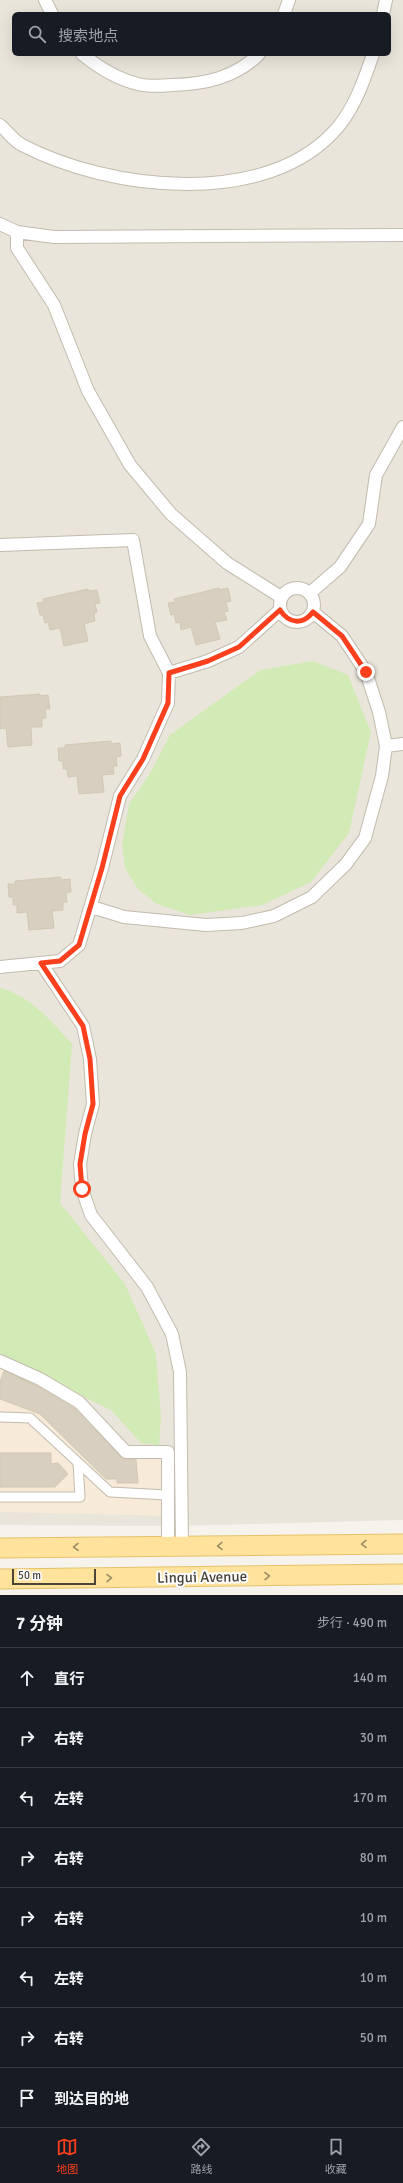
<!DOCTYPE html>
<html lang="zh">
<head>
<meta charset="utf-8">
<style>
  body { margin:0; font-family:Signika,"Noto Sans SC",sans-serif; background:#20242c; color:#f1f3f6 }
  .scale { position:absolute; left:12px; bottom:10px; width:84px; box-sizing:border-box; padding-left:4px; border:2px solid #4b4439; border-top:0; font-size:11px; line-height:14px; white-space:nowrap; color:#4b4439; -webkit-text-stroke:3px #fff; paint-order:stroke }
  .stop { position:absolute; width:12px; height:12px; margin:-9px; border:3px solid #fc3f1d; border-radius:50%; background:#fff }
  .stop.end { background:#fc3f1d; border-color:#fff; box-shadow:0 1px 4px #0008 }
  .list { margin:0; padding:0; list-style:none }
  h2 { display:flex; justify-content:space-between; align-items:center; height:52px; margin:0; padding:0 16px; font-size:17px }
  h2 small { font-size:13px; font-weight:400; color:#9ea1a6 }
  .list li { display:grid; grid-template-columns:26px 1fr auto; gap:12px; align-items:center; box-sizing:border-box; height:60px; padding:0 16px; border-top:1px solid #363941 }
  .list b { display:block; font-size:15px; white-space:nowrap }
  .list em { font-size:13px; font-style:normal; color:#9ea1a6 }
  .icon { flex:none; width:22px; height:22px; fill:none; stroke:currentColor; stroke-width:2; stroke-linecap:round; stroke-linejoin:round }
  .map { position:relative; flex:none; width:403px; height:1595px; overflow:hidden }
  .search { position:absolute; background:#171b24; box-shadow:0 4px 16px #0002; left:12px; right:12px; top:12px; height:44px; display:flex; align-items:center; gap:10px; box-sizing:border-box; padding:0 14px; border-radius:6px; color:#9ea1a6; font-size:15px }
  .sheet { height:532px; background:#171b24 }
  nav { display:flex; justify-content:space-around; align-items:center; box-sizing:border-box; height:56px; border-top:1px solid #363941; background:#171b24; font-size:11px; color:#9ea1a6 }
  nav a { display:grid; justify-items:center; gap:2px }
  nav .on { color:#fc3f1d }
  .map>svg:first-child { display:block }
  .residential { fill:#eae5da; fill-rule:evenodd }
  .commercial { fill:#f7ead8 }
  .green { fill:#d2eab5 }
  .building { fill:#d8cfc1; stroke:#d3c7b4 }
  .lines { fill:none; stroke-linecap:round; stroke-linejoin:round }
  .pedestrian-casing { stroke:#c2bbae; stroke-width:11 }
  .minor-casing { stroke:#c2bbae; stroke-width:14 }
  .primary-casing { stroke:#e6c16a; stroke-width:21 }
  .pedestrian { stroke:#fff; stroke-width:9 }
  .minor { stroke:#fff; stroke-width:12 }
  .primary { stroke:#ffe39c; stroke-width:19 }
  .oneway { stroke:#9c8c66 }
  .route { stroke:#fc3f1d; stroke-width:5 }
  .labels { text-anchor:middle; stroke-width:4; stroke-linejoin:round; paint-order:stroke }
  .street-label { font-size:15px; fill:#4b4439; stroke:#fff }
</style>
</head>
<body>
<div class="map">
<svg width="403" height="1595" viewBox="0 0 403 1595">
  <rect width="100%" height="100%" fill="#f6f3ec"/>
  <path class="residential" d="M0,0H403V1520L176,1526L0,1525ZM14,14H389V54H14Z"/>
  <path class="commercial" d="M0,1367L56,1389L125,1456L175,1455L174,1516L0,1512Z"/>
  <path class="green" d="M313,661L348,675L371,732L349,833L311,882L262,905L190,915L157,904L138,889L125,868L122,845L129,804L149,775L170,735L260,670Z
    M0,988C30,995 52,1022 72,1044L60,1203L125,1284L156,1354L161,1418L159,1445L141,1443L111,1410L0,1357Z"/>
  <path class="building" d="M219,588V590L228,588L231,601L226,602L228,611L224,612L227,620L215,622L220,639L196,645L191,627L181,630L180,622L176,623L174,614L171,615L168,603L175,602L174,599Z
    M88,589L89,591L97,590L100,603L95,604L97,612L94,613L95,621L84,624L88,641L64,646L60,628L50,630L48,622L45,623L43,615H40L37,603L44,602L43,599Z
    M40,694V696L48,695L50,709H45L46,718H42V727H31L32,745L8,747L6,728L0,729V697Z
    M111,741V744L120,743L121,756L116,757L117,766H113L114,774L102,775L104,792L79,794L77,776L68,777L67,769H63V761H59L58,748H65V745Z
    M61,877V880L70,879L71,892L66,893L67,902H63V910L52,911L54,928L29,930L27,912L17,913V905H13V897H9L8,884H15V881Z
    M4,1371L37,1386L74,1408L121,1457L136,1460L138,1483H117V1479H106L40,1414L0,1399V1382Z
    M0,1453H51V1464L58,1463L68,1474L55,1487H0Z"/>
  <g class="lines">
    <defs>
      <path id="pedestrian" d="M0,1417L30,1418L110,1492L168,1495
        M0,1497H80L78,1463"/>
      <path id="minor" d="M45,0L52,14
        M284,14L289,0
        M383,14L386,0
        M82,54C98,67 117,79 138,84C149,87 161,86 172,85C205,84 235,78 259,54
        M0,125C7,131 14,141 22,145C108,190 268,210 338,127C356,105 364,80 373,54
        M0,224L17,232L54,237L403,235
        M17,232V248L54,305L88,391L130,465L171,514L227,563L281,597
        M0,545L133,540L150,636L169,673L168,703L143,759L120,796L102,868L79,945L60,961L0,967
        M280 605a17 17 0 1 1 34 0a17 17 0 1 1-34 0Z
        M310,593L340,567L369,524L376,475L403,427
        M313,612L342,636L366,672L379,712L386,746L403,744
        M169,673L208,661L239,647L280,610
        M92,907L124,917L206,925L242,923L274,916L312,897L346,864L365,838L382,776L386,746
        M41,963L83,1026L90,1059L93,1104L85,1134L80,1164L82,1189L91,1215L147,1287L172,1334L180,1372L182,1546
        M0,1361L40,1379L79,1402L126,1452H168V1546"/>
      <path id="primary" d="M0,1548L403,1544
        M0,1579L403,1574"/>
    </defs>
    <use href="#pedestrian" class="pedestrian-casing"/>
    <use href="#minor" class="minor-casing"/>
    <use href="#primary" class="primary-casing"/>
    <use href="#pedestrian" class="pedestrian"/>
    <use href="#minor" class="minor"/>
    <use href="#primary" class="primary"/>
  </g>
  <defs><path id="oneway-chevron" d="M-2-3.5L2.5 0L-2 3.5" fill="none" stroke-width="1.6" stroke-linecap="round" stroke-linejoin="round"/></defs>
  <g class="oneway">
    <use href="#oneway-chevron" transform="translate(364 1544) rotate(179)"/>
    <use href="#oneway-chevron" transform="translate(220 1546) rotate(179)"/>
    <use href="#oneway-chevron" transform="translate(76 1547) rotate(179)"/>
    <use href="#oneway-chevron" transform="translate(267 1576) rotate(-1)"/>
    <use href="#oneway-chevron" transform="translate(109 1578) rotate(-1)"/>
  </g>
  <g class="lines">
    <path class="route" d="M82,1189L80,1164L85,1134L93,1104L90,1059L83,1026L41,963L60,961L79,945L102,868L120,796L143,759L168,703L169,673L208,661L239,647L280,610C289,624 303,625 313,612L342,636L366,672"/>
  </g>
  <g class="labels">
    <g class="street-label">
      <text transform="translate(202 1577) rotate(-1)" y="5">Lingui Avenue</text>
    </g>
  </g>
</svg>
<div class="scale">50 m</div>
<div class="stop" style="left:82px;top:1189px"></div>
<div class="stop end" style="left:366px;top:672px"></div>
<div class="search"><svg class="icon" aria-label="search" viewBox="0 0 24 24"><circle cx="10" cy="10" r="6"/><path d="M15 15l6 6"/></svg>搜索地点</div>
</div>
<section class="sheet">
<h2>7 分钟<small>步行 · 490 m</small></h2>
<ul class="list">
<li><svg class="icon" aria-label="ahead" viewBox="0 0 24 24"><path d="M12 20V5M6 11l6-6 6 6"/></svg><div><b>直行</b></div><em>140 m</em></li>
<li><svg class="icon" aria-label="right" viewBox="0 0 24 24"><path d="M7 20v-9h11M14 6l5 5-5 5"/></svg><div><b>右转</b></div><em>30 m</em></li>
<li><svg class="icon" aria-label="left" viewBox="0 0 24 24"><path d="M17 20v-9H6M10 6l-5 5 5 5"/></svg><div><b>左转</b></div><em>170 m</em></li>
<li><svg class="icon" aria-label="right" viewBox="0 0 24 24"><path d="M7 20v-9h11M14 6l5 5-5 5"/></svg><div><b>右转</b></div><em>80 m</em></li>
<li><svg class="icon" aria-label="right" viewBox="0 0 24 24"><path d="M7 20v-9h11M14 6l5 5-5 5"/></svg><div><b>右转</b></div><em>10 m</em></li>
<li><svg class="icon" aria-label="left" viewBox="0 0 24 24"><path d="M17 20v-9H6M10 6l-5 5 5 5"/></svg><div><b>左转</b></div><em>10 m</em></li>
<li><svg class="icon" aria-label="right" viewBox="0 0 24 24"><path d="M7 20v-9h11M14 6l5 5-5 5"/></svg><div><b>右转</b></div><em>50 m</em></li>
<li><svg class="icon" aria-label="arrive" viewBox="0 0 24 24"><path d="M6 21V4h12l-3 4 3 4H6"/></svg><div><b>到达目的地</b></div></li>
</ul>
</section>
<nav>
<a class="on"><svg class="icon" aria-label="map" viewBox="0 0 24 24"><path d="M3 6l6-2 6 2 6-2v14l-6 2-6-2-6 2zM9 4v14M15 6v14"/></svg>地图</a>
<a><svg class="icon" aria-label="directions" viewBox="0 0 24 24"><path d="M12 3l9 9-9 9-9-9zM9 14v-3h6M13 9l2 2-2 2"/></svg>路线</a>
<a><svg class="icon" aria-label="saved" viewBox="0 0 24 24"><path d="M7 4h10v16l-5-4-5 4z"/></svg>收藏</a>
</nav>
</body>
</html>
